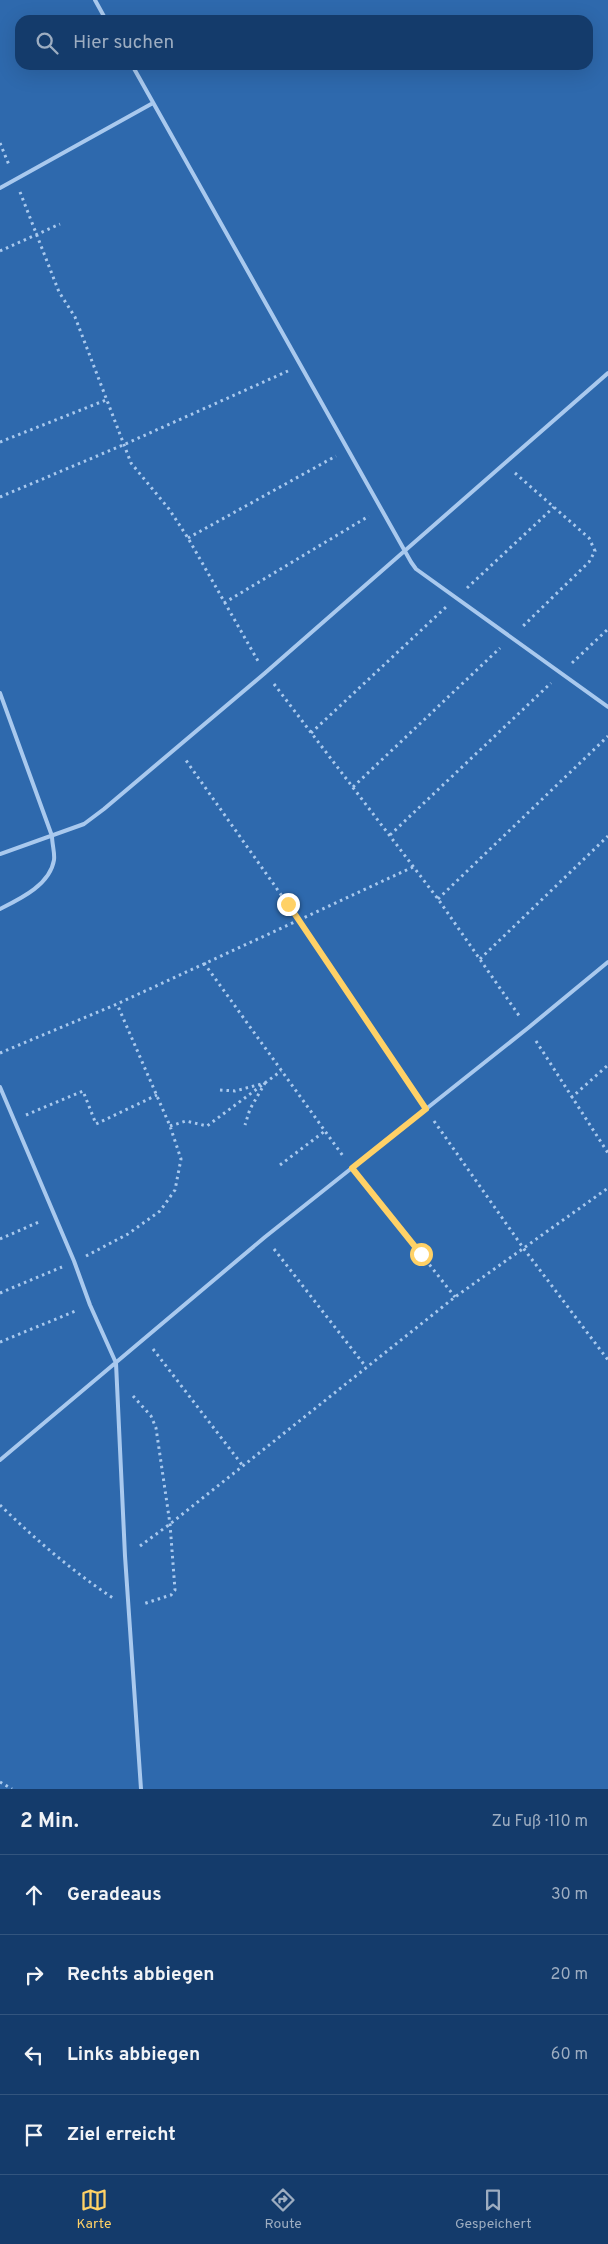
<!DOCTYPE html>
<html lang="de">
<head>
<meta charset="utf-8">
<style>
  body { margin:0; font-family:Overpass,sans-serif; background:#214673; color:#f1f3f6 }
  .stop { position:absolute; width:15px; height:15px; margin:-11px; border:4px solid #ffd166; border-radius:50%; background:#fff }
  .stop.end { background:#ffd166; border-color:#fff; box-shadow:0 1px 5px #0008 }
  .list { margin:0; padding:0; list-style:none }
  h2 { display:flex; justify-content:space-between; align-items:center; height:65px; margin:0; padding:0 20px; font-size:21px }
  h2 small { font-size:16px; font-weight:400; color:#9dadc1 }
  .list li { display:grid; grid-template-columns:32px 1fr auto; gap:15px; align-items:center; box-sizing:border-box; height:80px; padding:0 20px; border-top:1px solid #33557e }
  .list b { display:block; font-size:19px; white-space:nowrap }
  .list em { font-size:16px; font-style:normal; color:#9dadc1 }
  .icon { flex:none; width:28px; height:28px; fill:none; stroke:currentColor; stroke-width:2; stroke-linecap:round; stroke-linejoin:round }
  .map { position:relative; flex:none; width:608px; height:1789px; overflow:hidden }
  .search { position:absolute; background:#143b6b; box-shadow:0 5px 20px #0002; left:15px; right:15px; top:15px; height:55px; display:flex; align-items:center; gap:12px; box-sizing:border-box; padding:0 18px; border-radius:15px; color:#9dadc1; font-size:19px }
  .sheet { height:385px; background:#143b6b }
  nav { display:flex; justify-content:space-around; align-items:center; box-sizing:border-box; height:70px; border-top:1px solid #33557e; background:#143b6b; font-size:14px; color:#9dadc1 }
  nav a { display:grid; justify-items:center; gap:2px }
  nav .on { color:#ffd166 }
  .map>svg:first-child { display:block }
  .green { fill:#2e69ad; fill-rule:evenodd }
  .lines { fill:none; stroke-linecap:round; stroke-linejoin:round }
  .path { stroke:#a9c9ee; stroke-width:3; stroke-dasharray:2.5 4; stroke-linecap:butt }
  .service { stroke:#a9c9ee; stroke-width:4 }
  .route { stroke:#ffd166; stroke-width:6 }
</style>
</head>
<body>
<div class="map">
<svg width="608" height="1789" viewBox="0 0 608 1789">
  <rect width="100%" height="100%" fill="#1b4f8f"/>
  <path class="green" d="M0,0H608V1789H0ZM20,20H588V65H20Z"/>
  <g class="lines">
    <path class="path" d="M0,143L9,165
      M20,192L59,292L75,317L131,463L169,509L188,538L258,661
      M0,251L60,224
      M0,442L106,400
      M515,473L589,538L595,551L589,562L521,628
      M0,497L123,445L288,371
      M188,538L336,456
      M467,588L554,507
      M224,603L369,516
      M572,663L608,629
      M274,684L438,899L520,1017
      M311,733L446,607
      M353,787L500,648
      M390,835L551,683
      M413,867L299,920L418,1097
      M438,899L608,736
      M480,959L608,836
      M204,963L343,1156
      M536,1041L608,1153
      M0,1053L117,1004L299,920L185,759
      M220,1090L235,1091L265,1083L250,1109L245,1125
      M571,1098L608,1065
      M26,1115L83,1091L96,1124L157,1095
      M434,1121L524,1249L608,1360
      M170,1126L186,1121L207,1126L281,1071
      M280,1165L325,1131
      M361,1178L455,1297
      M0,1239L41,1221
      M274,1249L366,1367
      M86,1256L128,1234L160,1211L175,1190L181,1159L170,1126L117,1004
      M0,1293L62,1267
      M0,1342L78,1310
      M153,1349L243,1466
      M133,1396L151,1416L156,1428L170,1524L175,1590L171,1595L143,1604
      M0,1505C35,1539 72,1571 113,1598
      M140,1546L170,1524L455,1297L608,1188
      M0,1782L12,1789"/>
    <path class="service" d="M95,0L106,20
      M132,65L411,562L416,569L608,707
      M0,188L153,103
      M0,693L52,836C52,844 55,853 54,860C50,885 20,899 0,909
      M0,854L84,824L104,809L265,673L608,373
      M0,1087L74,1261L90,1305L116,1363L125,1556L141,1789
      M0,1460L265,1237L528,1028L608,962"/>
  </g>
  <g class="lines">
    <path class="route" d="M288,904L426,1109L352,1168L421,1254"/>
  </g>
</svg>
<div class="stop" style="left:421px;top:1254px"></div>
<div class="stop end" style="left:288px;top:904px"></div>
<div class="search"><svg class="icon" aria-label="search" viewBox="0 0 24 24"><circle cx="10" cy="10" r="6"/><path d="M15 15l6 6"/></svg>Hier suchen</div>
</div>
<section class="sheet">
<h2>2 Min.<small>Zu Fuß · 110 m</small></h2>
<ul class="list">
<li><svg class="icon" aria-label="ahead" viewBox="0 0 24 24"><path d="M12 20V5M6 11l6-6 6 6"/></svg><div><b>Geradeaus</b></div><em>30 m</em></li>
<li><svg class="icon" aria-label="right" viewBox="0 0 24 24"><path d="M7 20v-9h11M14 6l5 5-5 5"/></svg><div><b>Rechts abbiegen</b></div><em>20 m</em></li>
<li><svg class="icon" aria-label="left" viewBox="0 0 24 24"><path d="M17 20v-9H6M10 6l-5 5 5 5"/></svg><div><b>Links abbiegen</b></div><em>60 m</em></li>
<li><svg class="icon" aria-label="arrive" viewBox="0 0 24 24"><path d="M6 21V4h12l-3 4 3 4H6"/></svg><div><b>Ziel erreicht</b></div></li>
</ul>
</section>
<nav>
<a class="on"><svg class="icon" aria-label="map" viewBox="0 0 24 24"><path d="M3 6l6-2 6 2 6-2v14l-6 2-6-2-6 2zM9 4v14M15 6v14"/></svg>Karte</a>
<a><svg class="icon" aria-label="directions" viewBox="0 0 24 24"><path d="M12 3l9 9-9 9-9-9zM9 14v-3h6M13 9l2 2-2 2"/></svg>Route</a>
<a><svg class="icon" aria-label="saved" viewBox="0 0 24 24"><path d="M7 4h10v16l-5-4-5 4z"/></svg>Gespeichert</a>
</nav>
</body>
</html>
